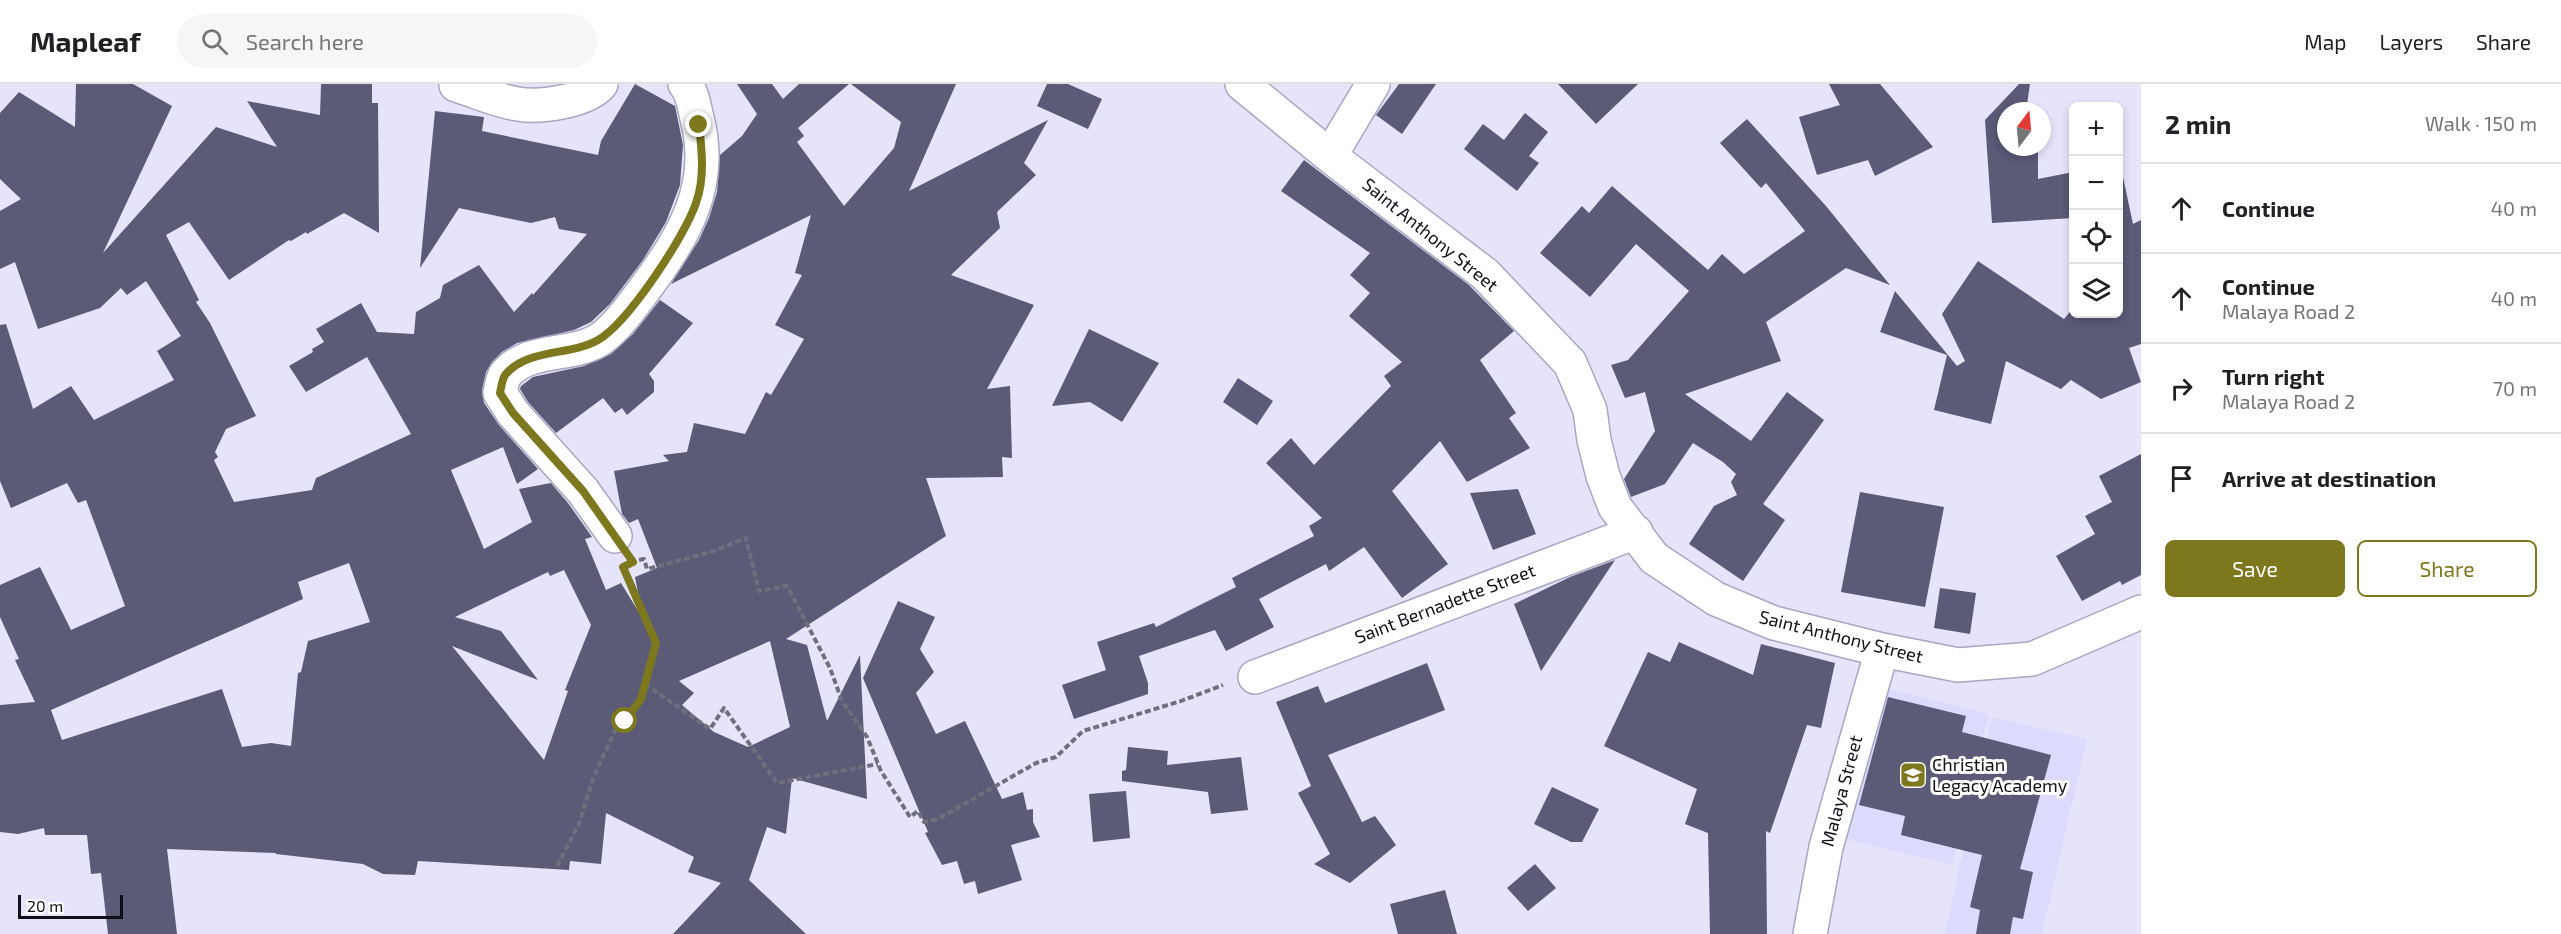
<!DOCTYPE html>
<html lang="en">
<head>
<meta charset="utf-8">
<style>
  body { margin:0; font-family:"Exo 2",sans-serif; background:#f6f6f6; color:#202124 }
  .controls { position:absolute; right:18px; top:18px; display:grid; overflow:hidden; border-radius:9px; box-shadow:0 3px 9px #0003 }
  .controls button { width:54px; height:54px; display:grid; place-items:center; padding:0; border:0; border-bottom:2px solid #e0e0e0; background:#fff; color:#202124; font:30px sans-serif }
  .compass { position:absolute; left:1997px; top:18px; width:54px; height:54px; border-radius:50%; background:#fff; box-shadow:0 3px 9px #0003; rotate:16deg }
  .scale { position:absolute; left:18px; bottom:15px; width:105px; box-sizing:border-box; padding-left:6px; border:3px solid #101019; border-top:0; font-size:16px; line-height:21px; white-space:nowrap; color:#101019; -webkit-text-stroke:4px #fff; paint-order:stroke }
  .stop { position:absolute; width:18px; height:18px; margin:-14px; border:4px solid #7d781d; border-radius:50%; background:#fff }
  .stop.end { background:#7d781d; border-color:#fff; box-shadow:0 2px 6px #0008 }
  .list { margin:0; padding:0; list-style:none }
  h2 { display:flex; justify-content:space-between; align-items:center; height:78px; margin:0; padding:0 24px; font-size:26px }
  h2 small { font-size:20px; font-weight:400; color:#757577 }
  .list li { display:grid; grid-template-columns:39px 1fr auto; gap:18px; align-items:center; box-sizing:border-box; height:90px; padding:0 24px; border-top:2px solid #e0e0e0 }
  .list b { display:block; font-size:22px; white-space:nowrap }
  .list p { margin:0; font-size:20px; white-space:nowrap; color:#757577 }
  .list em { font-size:20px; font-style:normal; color:#757577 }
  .actions { display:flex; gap:12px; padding:18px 24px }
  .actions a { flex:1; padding:14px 0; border:2px solid #7d781d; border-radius:9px; text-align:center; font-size:21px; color:#7d781d }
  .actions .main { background:#7d781d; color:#fff }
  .icon { flex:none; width:33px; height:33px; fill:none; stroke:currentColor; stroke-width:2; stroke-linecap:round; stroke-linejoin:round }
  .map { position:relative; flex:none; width:2141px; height:850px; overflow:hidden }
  header { display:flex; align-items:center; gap:36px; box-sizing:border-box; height:84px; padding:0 30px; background:#fff; border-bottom:2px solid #e0e0e0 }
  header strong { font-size:28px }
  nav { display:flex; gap:33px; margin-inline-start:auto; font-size:21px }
  .search { width:420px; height:54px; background:#f6f6f6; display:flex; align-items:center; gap:15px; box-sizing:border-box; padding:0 21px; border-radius:33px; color:#757577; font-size:22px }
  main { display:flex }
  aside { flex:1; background:#fff }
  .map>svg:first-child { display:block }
  .built { fill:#dcdbfe }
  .building { fill:#5b5a77; fill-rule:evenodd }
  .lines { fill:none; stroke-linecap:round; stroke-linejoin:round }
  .street-casing { stroke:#a7a7c1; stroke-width:36 }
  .path { stroke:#706f7e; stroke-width:4; stroke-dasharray:6 3; stroke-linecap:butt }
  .street { stroke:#fff; stroke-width:33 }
  .route { stroke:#7d781d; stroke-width:8 }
  .labels { text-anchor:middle; stroke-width:6; stroke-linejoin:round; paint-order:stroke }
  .street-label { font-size:18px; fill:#101019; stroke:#fff }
  .poi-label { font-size:18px; fill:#101019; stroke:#fff; text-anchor:start }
</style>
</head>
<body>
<header>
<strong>Mapleaf</strong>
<div class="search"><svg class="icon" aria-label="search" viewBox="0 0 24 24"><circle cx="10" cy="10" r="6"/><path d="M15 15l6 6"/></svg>Search here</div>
<nav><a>Map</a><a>Layers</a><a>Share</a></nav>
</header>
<main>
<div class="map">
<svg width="2141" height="850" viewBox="0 0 2141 850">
  <rect width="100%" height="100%" fill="#e5e4fa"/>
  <path class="built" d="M1874,601L1989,630L1952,781L1837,753Z
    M1992,633L2087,655L2042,850H1945Z"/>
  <path class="building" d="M76,0H133L172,22L103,169L216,43L277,63L247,17L320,31L321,0H372V19H378L379,149L344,129L307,150L306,148L291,157L289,156L229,196L189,138L166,151L199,216L196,218L210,239L256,332L226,345L215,368L218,373L214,376L234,418L312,406L316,394L411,350L367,273L306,308L289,282L313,268L312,265L324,258L316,245L361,219L377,248L414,250L416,228L440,214L443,201L479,181L514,228L532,209L533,211L587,150L559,145L555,133L531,139L459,124L420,184L435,27L484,33L482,47L598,71L601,57L635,0L675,22L683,61L680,101L666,138L643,176L610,220L591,238L574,246L517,259L502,268L492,278L486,288L482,306L484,319L499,341L538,385L517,400L503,363L451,386L484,465L532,438L519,405L551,399L568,419L592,453L585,455L606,506L621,499L643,535L635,493L657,484L638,435L629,439L622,430L614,387L669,377L663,371L687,368L694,339L745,350L766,308L771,311L804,255L775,241L802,191L795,189L811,131L671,200L699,156L709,134L717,108L720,71L742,52L757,30L737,0H772L783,15L799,0H849L798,44L804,52L797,58L844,122L894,64L901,38L851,0H956L909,107L1048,36L1024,79L1036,91L997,128L1000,144L951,191L1034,221L987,305L1010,302L1012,374L1002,373L1003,393L926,394L946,452L786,555L807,561L827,637L860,571L867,715L792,694L786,750L767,743L749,796L806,850H673L721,799L688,788L694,773L606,729L601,780L570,777L569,786L418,777L415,791L383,790L363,780L276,770V769L167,765L177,850H108L101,789L91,790L87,751H45L44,744L18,750L0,748V621L35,618L15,576L19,575L0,533V501L40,483L71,546L125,522L86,416L78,419L67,399L11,424L0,397V241L6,240L33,325L71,302L94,336L174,296L157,267L181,252L146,197L127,211L121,204L100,224L38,245L15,178L0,185V127L21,115L0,95V29L19,8L75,43ZM349,479L370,538L308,557L301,588L298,589L291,662L271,659L242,663L222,605L62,656L51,626L303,515L298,498ZM564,486L591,541L565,606L568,607L544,676L452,562L538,596L501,547L455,533L548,488L550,492ZM770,557L790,643L748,663L714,648L682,621L694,609L679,597Z
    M1047,0H1068L1102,15L1088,45L1037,22Z
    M1399,0H1436L1402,50L1376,31Z
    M1558,0H1638L1596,40Z
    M1829,0H1880L1933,63L1875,92L1868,76L1817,91L1799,33L1840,21Z
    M2019,0H2030L2026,27H2006V63H2038V95L2073,88V134L1992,139L1985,36Z
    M1525,29L1548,48L1529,72L1539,79L1517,107L1464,65L1483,40L1504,56Z
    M1747,35L1826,122L1890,201L1846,184L1766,238L1781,277L1685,310L1751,357L1787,308L1824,336L1763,420L1785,436L1743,497L1689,460L1714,422L1737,411L1731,398L1736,390L1723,378L1693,359L1665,400L1631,413L1624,395L1655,347L1645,308L1625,314L1611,281L1628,276L1689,207L1636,160L1590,213L1540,169L1582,122L1589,129L1612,102L1708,186L1722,170L1744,190L1805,147L1766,99L1761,104L1720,59Z
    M1304,76L1469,201L1514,247L1480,276L1516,329L1509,334L1530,364L1467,398L1440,357L1392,407L1448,480L1402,514L1364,463L1329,487L1326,480L1259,515L1274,543L1226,567L1215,546L1139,572L1148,599V610L1074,635L1062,601L1106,586L1097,558L1154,539L1156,543L1236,503L1232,494L1314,452L1309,442L1322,434L1266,379L1291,354L1314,381L1391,302L1384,292L1402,278L1349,232L1370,209L1350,191L1370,169L1281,107Z
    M2120,79L2133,140L2141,136V260L2129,264L2141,298L2101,315L2071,296L2061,305L2006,277L1991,340L1934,326L1947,271L1880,248L1895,207L1957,282L1965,277L1942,230L1978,177L2064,235L2073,224V230H2118Z
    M660,216L693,239L649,290L654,297V308L627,331L622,324L615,329L603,314L556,349L528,318L520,305L521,302L533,293L584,282L611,270L633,250Z
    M1089,245L1159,279L1122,338L1090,318L1052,322Z
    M1238,294L1273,317L1257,341L1223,318Z
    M2141,370V491L2122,501L2120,497L2082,517L2056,472L2095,450L2085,432L2112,418L2099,392Z
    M1518,405L1536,450L1493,466L1470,409Z
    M1860,408L1944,423L1925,523L1841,508Z
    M1615,476L1541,587L1514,520L1570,493Z
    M1940,504L1976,509L1970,550L1934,544Z
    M898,517L935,533L920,565L934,588L916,609L936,650L965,637L1002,715L1023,708L1027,726L1033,725V738L1040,753L1011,761L1022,796L978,810L975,797L964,800L957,777L942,781L925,749L928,748L863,594Z
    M1679,558L1753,591L1761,560L1835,579L1821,644L1807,641L1770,749L1766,747L1767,850H1710L1708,749L1685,740L1697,705L1604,662L1648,568L1670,578Z
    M1427,579L1445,626L1328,671L1362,738L1375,732L1396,761L1350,799L1314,780L1330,770L1298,709L1311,702L1276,618L1318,602L1325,619Z
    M1888,613L1966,632L1962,648L2051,671L2020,785L2033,788L2023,835L2013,833L2010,850H1976L1980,826L1970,823L1982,771L1901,751L1905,732L1859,721Z
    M1128,663L1168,667L1167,681L1241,673L1248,726L1211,730L1208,708L1122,697V687L1126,686Z
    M1552,703L1599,725L1582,758H1571L1534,740Z
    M1126,707L1130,754L1093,758L1089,710Z
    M1535,780L1556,804L1528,827L1507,804Z
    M1445,806L1457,850H1398L1390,820Z"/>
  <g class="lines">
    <defs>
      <path id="street" d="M1242,0L1330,72L1485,190L1570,279L1590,326L1594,356L1603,392L1615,423L1654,474L1716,515L1774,539L1882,566L1958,581L2032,575L2141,528
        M456,1C476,7 497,17 518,20C540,24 587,17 601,0
        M1330,72L1373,0
        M615,452L583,407L513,329L500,309C501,304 502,296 505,291C528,262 574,274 602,254C619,241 631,223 644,206C683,153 715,103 697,34C694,23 693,9 685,0
        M1255,593L1636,448
        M1810,850L1826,763L1882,566"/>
    </defs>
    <use href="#street" class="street-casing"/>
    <path class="path" d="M639,476L644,475L647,485L711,468L746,454L759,507L787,502L830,584L842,617L867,653L881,687L910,733L918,727L924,738L938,735L1036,679L1056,673L1083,647L1181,617L1223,601
      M645,600L710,645L724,624L777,699L878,680
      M557,782L579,740L594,692L617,642L630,633L641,615L656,559L624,484"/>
    <use href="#street" class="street"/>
  </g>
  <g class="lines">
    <path class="route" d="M625,637L641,615L656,559L623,483L633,478L583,407L513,329L500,309C501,304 502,296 505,291C527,264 570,272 598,256C628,239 685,152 696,119C705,94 702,67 699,41"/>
  </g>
  <defs>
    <symbol id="school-square" viewBox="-11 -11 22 22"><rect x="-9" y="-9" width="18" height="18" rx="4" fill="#7d781d" stroke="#fff"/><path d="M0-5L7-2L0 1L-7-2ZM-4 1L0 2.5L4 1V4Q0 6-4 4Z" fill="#fff"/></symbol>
  </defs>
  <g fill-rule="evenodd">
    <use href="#school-square" x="1898" y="676" width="30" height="30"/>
  </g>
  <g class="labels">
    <g class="street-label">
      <text transform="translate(1430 151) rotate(39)" y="6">Saint Anthony Street</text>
      <text transform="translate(1445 520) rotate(-21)" y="6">Saint Bernadette Street</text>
      <text transform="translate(1841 553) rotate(14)" y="6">Saint Anthony Street</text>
      <text transform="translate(1842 707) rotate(-75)" y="6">Malaya Street</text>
    </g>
    <g class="poi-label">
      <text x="1932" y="687">Christian<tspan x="1932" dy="21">Legacy Academy</tspan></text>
    </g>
  </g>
</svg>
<div class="controls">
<button>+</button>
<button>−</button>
<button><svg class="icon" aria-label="locate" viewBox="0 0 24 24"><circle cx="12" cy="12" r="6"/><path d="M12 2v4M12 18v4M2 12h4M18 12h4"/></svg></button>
<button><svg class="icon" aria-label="layers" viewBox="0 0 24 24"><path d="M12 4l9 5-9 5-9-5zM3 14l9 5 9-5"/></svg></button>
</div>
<svg class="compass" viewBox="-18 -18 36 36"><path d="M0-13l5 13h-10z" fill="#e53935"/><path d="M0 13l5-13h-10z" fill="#757577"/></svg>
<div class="scale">20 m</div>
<div class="stop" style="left:625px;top:637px"></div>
<div class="stop end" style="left:699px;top:41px"></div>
</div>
<aside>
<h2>2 min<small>Walk · 150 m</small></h2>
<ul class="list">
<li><svg class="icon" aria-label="ahead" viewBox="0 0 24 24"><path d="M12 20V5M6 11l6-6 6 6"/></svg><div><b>Continue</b></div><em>40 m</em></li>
<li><svg class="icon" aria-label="ahead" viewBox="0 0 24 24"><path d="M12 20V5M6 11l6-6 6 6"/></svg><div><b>Continue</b><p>Malaya Road 2</p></div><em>40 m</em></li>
<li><svg class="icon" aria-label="right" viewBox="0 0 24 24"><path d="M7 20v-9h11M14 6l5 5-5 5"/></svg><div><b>Turn right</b><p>Malaya Road 2</p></div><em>70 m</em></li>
<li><svg class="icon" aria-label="arrive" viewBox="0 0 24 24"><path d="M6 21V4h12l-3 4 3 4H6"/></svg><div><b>Arrive at destination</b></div></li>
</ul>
<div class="actions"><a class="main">Save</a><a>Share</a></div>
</aside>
</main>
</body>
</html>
